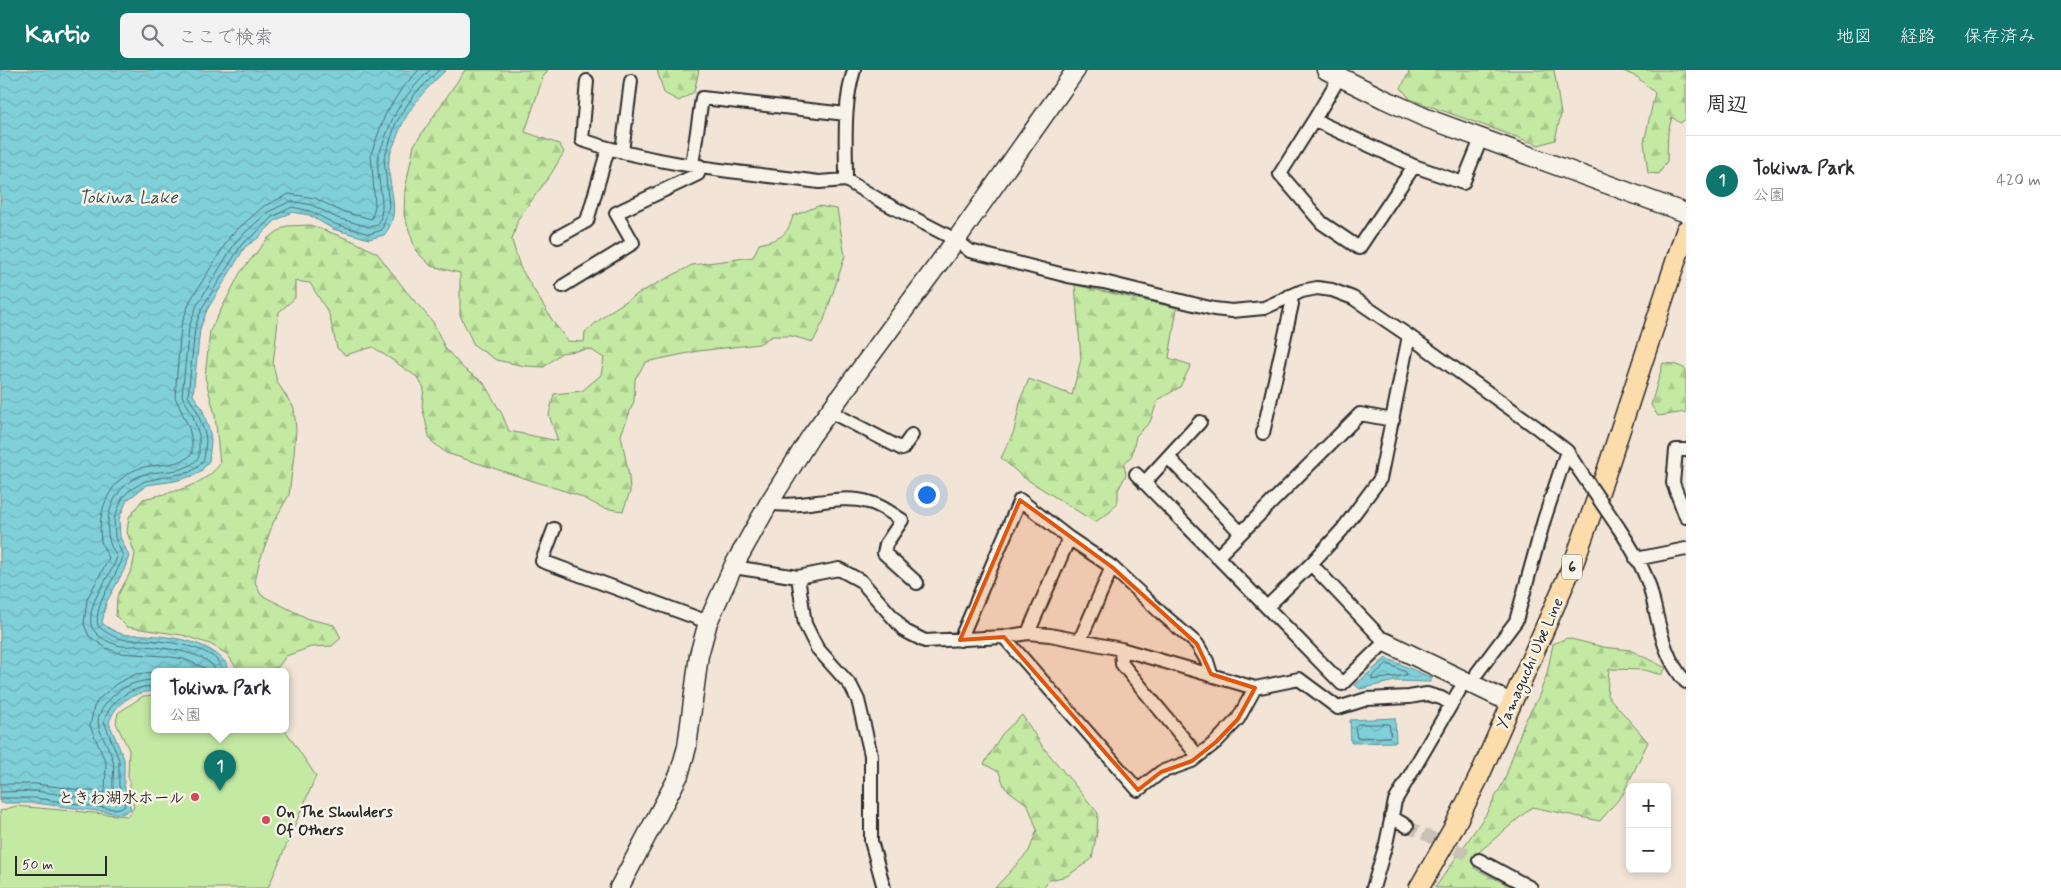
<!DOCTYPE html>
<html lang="ja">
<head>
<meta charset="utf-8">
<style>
  body { margin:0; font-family:Mynerve,"Klee One",sans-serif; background:#f2f2f3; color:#2b2b33 }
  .controls { position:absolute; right:15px; bottom:15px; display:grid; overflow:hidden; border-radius:8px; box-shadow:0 2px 8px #0003 }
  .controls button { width:45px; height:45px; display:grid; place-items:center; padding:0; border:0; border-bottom:1px solid #e1e1e2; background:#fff; color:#2b2b33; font:25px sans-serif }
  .scale { position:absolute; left:15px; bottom:12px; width:92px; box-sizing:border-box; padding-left:5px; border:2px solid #2b2b2b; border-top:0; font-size:14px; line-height:18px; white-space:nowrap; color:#2b2b2b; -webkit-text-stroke:4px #f7f3e8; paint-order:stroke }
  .you { position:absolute; left:926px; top:424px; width:18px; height:18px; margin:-12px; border:4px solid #fff; border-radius:50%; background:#1a73e8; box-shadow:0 0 0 8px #1a73e833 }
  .badge { display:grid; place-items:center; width:32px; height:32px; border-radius:50%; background:#0f766e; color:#fff; font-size:16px; font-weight:700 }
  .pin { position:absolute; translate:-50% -41px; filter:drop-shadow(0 1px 2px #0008) }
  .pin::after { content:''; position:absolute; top:26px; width:18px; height:15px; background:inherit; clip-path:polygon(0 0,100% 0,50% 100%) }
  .popup { position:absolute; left:151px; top:598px; width:138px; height:65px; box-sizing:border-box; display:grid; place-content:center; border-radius:8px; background:#fff; filter:drop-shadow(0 1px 4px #0005); font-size:16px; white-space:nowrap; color:#7c7c81 }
  .popup b { font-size:19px; color:#2b2b33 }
  .popup::after { content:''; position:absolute; left:50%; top:100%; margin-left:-10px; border:10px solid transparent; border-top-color:#fff }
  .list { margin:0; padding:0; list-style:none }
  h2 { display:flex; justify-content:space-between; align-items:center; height:65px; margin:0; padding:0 20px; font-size:21px }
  h2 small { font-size:16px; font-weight:400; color:#7c7c81 }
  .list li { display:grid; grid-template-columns:32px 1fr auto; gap:15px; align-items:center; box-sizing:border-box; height:90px; padding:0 20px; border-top:1px solid #e1e1e2 }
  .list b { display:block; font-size:19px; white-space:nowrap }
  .list p { margin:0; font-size:16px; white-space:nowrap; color:#7c7c81 }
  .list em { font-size:16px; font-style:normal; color:#7c7c81 }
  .icon { flex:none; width:28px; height:28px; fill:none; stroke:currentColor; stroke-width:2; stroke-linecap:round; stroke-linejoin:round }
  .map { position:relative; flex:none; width:1686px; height:818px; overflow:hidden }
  header { display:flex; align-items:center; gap:30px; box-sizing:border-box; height:70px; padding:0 25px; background:#0f766e; color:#fff }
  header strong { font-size:24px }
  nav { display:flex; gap:28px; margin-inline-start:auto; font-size:18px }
  .search { width:350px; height:45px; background:#f2f2f3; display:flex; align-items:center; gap:12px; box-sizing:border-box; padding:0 18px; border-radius:8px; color:#7c7c81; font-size:19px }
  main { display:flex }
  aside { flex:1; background:#fff }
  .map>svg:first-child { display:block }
  .green { fill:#c4e9a3; stroke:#788a67 }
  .forest { fill:url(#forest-firs); stroke:#788a67 }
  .water { fill:url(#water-waves); stroke:#5e8e94 }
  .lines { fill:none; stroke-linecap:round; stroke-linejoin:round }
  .shore { stroke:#4d6d71; stroke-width:1 }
  .street-tunnel { stroke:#cac0b5; stroke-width:12; stroke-dasharray:12 6; stroke-linecap:butt }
  .street-casing { stroke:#2b2b2b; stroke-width:16 }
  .secondary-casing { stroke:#2b2b2b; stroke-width:21 }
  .primary-casing { stroke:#2b2b2b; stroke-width:22 }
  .street { stroke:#f7f3e8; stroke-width:12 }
  .secondary { stroke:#f7f3e8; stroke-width:18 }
  .primary { stroke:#fddcac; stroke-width:19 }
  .street-bridge-casing { stroke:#2b2b2b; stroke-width:16; stroke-linecap:butt }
  .street-bridge { stroke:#f7f3e8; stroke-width:12 }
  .marked { fill:#df570e; fill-opacity:0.2; stroke:#df570e; stroke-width:4; stroke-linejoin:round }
  .poi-dot { fill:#d1495b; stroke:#f7f3e8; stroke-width:2 }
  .labels { text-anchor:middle; stroke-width:5; stroke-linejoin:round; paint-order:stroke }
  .shield { fill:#f7f3e8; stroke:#686764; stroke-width:1 }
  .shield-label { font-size:15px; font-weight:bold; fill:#2b2b2b }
  .street-label { font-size:16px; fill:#2b2b2b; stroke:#f7f3e8 }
  .poi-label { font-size:16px; font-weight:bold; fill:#2b2b2b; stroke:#f7f3e8; text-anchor:end }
  .water-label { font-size:18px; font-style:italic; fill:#405457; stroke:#f7f3e8 }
</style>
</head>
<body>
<header>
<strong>Kartio</strong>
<div class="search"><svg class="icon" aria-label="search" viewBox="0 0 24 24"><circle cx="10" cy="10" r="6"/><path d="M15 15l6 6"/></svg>ここで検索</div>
<nav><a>地図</a><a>経路</a><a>保存済み</a></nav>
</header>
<main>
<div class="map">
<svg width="1686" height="818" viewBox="0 0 1686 818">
  <defs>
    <pattern id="forest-firs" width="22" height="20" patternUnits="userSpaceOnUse" patternTransform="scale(1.25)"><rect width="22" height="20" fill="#c4e9a3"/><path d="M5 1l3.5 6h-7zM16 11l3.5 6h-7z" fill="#a9c88c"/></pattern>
    <pattern id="water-waves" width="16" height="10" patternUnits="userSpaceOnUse" patternTransform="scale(1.25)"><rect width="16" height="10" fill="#80d0da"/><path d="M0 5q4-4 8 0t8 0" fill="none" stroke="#6fb3bb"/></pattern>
  </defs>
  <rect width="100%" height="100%" fill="#f2e5d7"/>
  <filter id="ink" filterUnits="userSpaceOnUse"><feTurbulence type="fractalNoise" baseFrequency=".02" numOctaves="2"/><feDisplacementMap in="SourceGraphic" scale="10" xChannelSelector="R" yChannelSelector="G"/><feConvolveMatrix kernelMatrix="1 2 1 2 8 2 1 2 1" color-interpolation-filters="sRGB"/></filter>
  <g filter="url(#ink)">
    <path class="green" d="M155,625V660H285L316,706L268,818H0V741L16,736L128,746L134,737L128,705L129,680L116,653L118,643L143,626Z"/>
    <path class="forest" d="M465,0H548L543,7L525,62L559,74L564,82L551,104L518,149L512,170L520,197L554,253L568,271L584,272L585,262L609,242L639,223L692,195L753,187L759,174C779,169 787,167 793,146L818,136L837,139L845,186L824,250L813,272L792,266H772L759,274L698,281L646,292L635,309L634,331L621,365L629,406L630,422L623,441L603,438L577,425L446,383L430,370L422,336L424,318L417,307L373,277L345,285L337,278L329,244L310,213L295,211V228L279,242L273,294L277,312L294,338L296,359L294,385L289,425L273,453L259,493L255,512L261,525L309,549L334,555L341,568L332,576L311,577L286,586L278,597L254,602L236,597L227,584L210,574L182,565L127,557L116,546L117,527L132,499L135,484L127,462L129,447L143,429C169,423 203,417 220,394L215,345L205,307L210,261L240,203L268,168L286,156L310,155L351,170L377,183L406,221L433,252L445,278L464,299L483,312L502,344L509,361L558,371L549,345L554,324L582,321L601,305L604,288L590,279L561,283L544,297L525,296L496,290L474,275L460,245V203L431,196L416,181L404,145L405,120L414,75Z
      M657,0H699L694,22L679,31L664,23Z
      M1410,0H1554L1561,44L1555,70L1539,75L1410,29L1401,18Z
      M1621,0H1686V49L1680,53L1672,47L1668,62L1667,91L1659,104L1648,103L1644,72L1655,23L1637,7Z
      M1075,215L1177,238L1169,288L1191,295L1180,317L1158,330L1150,352L1136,366L1132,385L1124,394L1126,405L1118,420V431L1110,442L1095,452L1023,407L1001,388L1014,361L1021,328L1029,309L1072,325L1081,289Z
      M1663,293L1674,294L1686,299V342L1658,346L1651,335Z
      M1567,568L1603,577L1630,580L1666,598L1661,605L1645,600L1609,599L1607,625L1648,672L1623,724L1600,751L1532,737L1479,782L1474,798L1514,818H1435L1485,746L1504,711L1524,653L1538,628L1547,604L1553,574Z
      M1022,645L1043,677L1098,743L1097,762L1092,789L1067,806L1050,810L1042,818H995L1029,781L1037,760L1028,735L1005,718L999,702L984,694L1002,664Z"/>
    <path class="water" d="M0,0H446C421,24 407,38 395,72C393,77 389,84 389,90C386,115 404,141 384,165L369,169L333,159L309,145L292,142L275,151L258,168L245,177L207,240L200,259L193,325L202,338L210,363L211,370L209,391L201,401L192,406L175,411L147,415L127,430L119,449L120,467L129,486L124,500L106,533L102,553C108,558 115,562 122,564C130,566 138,564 146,565C174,567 209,571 227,594L226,602H155V621C134,622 115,632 109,653L124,689V715L131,739L122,744L35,733H0Z
      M1386,588L1432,608L1430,612L1395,611L1360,619L1355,615Z
      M1395,648L1396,672L1351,673L1350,650Z"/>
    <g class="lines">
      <path class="shore" d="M1387,594L1406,602L1407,605L1372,610V607Z
        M208,602L207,599L184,589L164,586L119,583L106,578L89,566L84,554L87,529L109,488C106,482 102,476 101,470C96,440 112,404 144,397C160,394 180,396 192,384V372L189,358L175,327L181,256L190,231L231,165L264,136L289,124L315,128L340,141L372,149L375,135L371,84L385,45L402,18L419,0
        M215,602C216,583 159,577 144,576C137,575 129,577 121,576C112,574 93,566 91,554C88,529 110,509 117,487C114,481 110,476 109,469C103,443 117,412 145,404C163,400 187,404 199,387V365L192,343L182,326L189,257L197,235L237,170L268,142L291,131L312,135L337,148L369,157L378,155C388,133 376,112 378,89C378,83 382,77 384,71C395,38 406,24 430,0
        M222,602C223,577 165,571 145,570C138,569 129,571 122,569C113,567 105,562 98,556C93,533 117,508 123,486L115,468L114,449L123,427L130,420L145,411L190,402L198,397L204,389L206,371L205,364L197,341L188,326L195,258L202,238L242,174L255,164L272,147L292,137L310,141L335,154L369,164L382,160L389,136L384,89L396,53L413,26L439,0
        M1358,654H1389L1391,665L1389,667L1357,668L1355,657Z
        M0,714H36L105,723L106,693L90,656L94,637L98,630L116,614L136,604L155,602
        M0,722L35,721L116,732C117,727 114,723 113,718C112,709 115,699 113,691C105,661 84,655 113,626C125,615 139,610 155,610
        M0,728H35L114,739L124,737L125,735L119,716V690L104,651C111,629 132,616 155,616"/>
      <path class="street-tunnel" d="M1407,756L1479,790"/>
      <defs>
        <path id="street" d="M1339,8L1314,50L1414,96L1463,113L1481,69
          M587,11L582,70C658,96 740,102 819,112L846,110L881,131L956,170L970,181L1068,206L1104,212L1214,239L1232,241L1264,238L1302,221L1317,218L1332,220L1353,228L1409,266L1536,357L1567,381L1575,394
          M1314,50L1280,104L1322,153L1359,178L1414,96
          M622,82L631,11
          M692,95L702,28L846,44
          M846,110C846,73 843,35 854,0
          M558,167L587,151L608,79
          M563,216L633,173L616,143L698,104L700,96
          M829,341L902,379L912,365
          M1263,363L1292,234L1289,226
          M1686,380H1676L1673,413L1686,447
          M1168,387L1241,463
          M1136,404L1342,614L1385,572L1311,494
          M1144,413L1200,352
          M769,433C802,440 836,423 868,432C881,435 891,443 902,450L886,474L884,483L917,513
          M1618,457C1630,475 1642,495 1649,515C1659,549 1661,585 1686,612
          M554,459L542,491L708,552
          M1217,487L1360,344L1393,350
          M1636,489L1686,479
          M733,497L798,507L839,499L861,511L905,561L925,571L1004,567L1028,563L1050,565L1121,579L1255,618L1238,649L1216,672L1192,691L1161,702L1138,720L1004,567
          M798,507L805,554L817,578L851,616L858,630L871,685V771L884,818
          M1267,537L1311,494L1342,460L1380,409L1409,266
          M1028,563L1069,468
          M960,570L1020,430L1069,468L1112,497L1160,542L1197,574L1207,591L1211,604
          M1080,570L1112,497
          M1121,579L1122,594L1198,686
          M1477,603L1516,551L1544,450L1567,381
          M1255,618L1299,609L1338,638L1367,629L1409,627L1427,624L1441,628L1450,633
          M1391,747L1407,756
          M1479,790L1531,818
          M1373,818L1386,774L1395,731L1459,621"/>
        <path id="secondary" d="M1326,0L1384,29L1426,48L1686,143
          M1385,572L1511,633
          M619,818L679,705L687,677L699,585L708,552L733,497L769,433L811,366L956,170L1076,0"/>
        <path id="primary" d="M1419,818L1453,759L1479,707L1574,492L1606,403L1686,160"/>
      </defs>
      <use href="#street" class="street-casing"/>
      <use href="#secondary" class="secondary-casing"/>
      <use href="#primary" class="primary-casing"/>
      <use href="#street" class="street"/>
      <use href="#secondary" class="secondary"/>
      <use href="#primary" class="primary"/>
      <defs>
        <path id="street-bridge" d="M1575,394L1618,457"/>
      </defs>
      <use href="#street-bridge" class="street-bridge-casing"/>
      <use href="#street-bridge" class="street-bridge"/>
    </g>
  </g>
  <path class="marked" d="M1020,430L1112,497L1197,574L1211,604L1255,618L1238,649L1216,672L1192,691L1161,702L1138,720L1004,567L960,570Z"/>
  <g class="poi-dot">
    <circle cx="195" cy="727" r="5"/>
    <circle cx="266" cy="750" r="5"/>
  </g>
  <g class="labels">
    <rect class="shield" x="1562" y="484.5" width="20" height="25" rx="4"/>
    <g class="shield-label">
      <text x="1572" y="502">6</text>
    </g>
    <g class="street-label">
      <text transform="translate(1529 593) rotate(-66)" y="6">Yamaguchi Ube Line</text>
    </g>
    <g class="poi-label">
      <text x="185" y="733">ときわ湖水ホール</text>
      <text x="276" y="747" text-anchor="start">On The Shoulders<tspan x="276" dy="18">Of Others</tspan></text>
    </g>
    <g class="water-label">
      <text x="128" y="133">Tokiwa Lake</text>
    </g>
  </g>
</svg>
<div class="controls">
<button>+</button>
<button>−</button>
</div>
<div class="scale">50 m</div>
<div class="you"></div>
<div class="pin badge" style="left:220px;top:721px">1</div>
<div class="popup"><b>Tokiwa Park</b>公園</div>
</div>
<aside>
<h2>周辺<small></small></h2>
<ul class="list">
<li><span class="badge">1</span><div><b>Tokiwa Park</b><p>公園</p></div><em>420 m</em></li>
</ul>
</aside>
</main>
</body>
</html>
